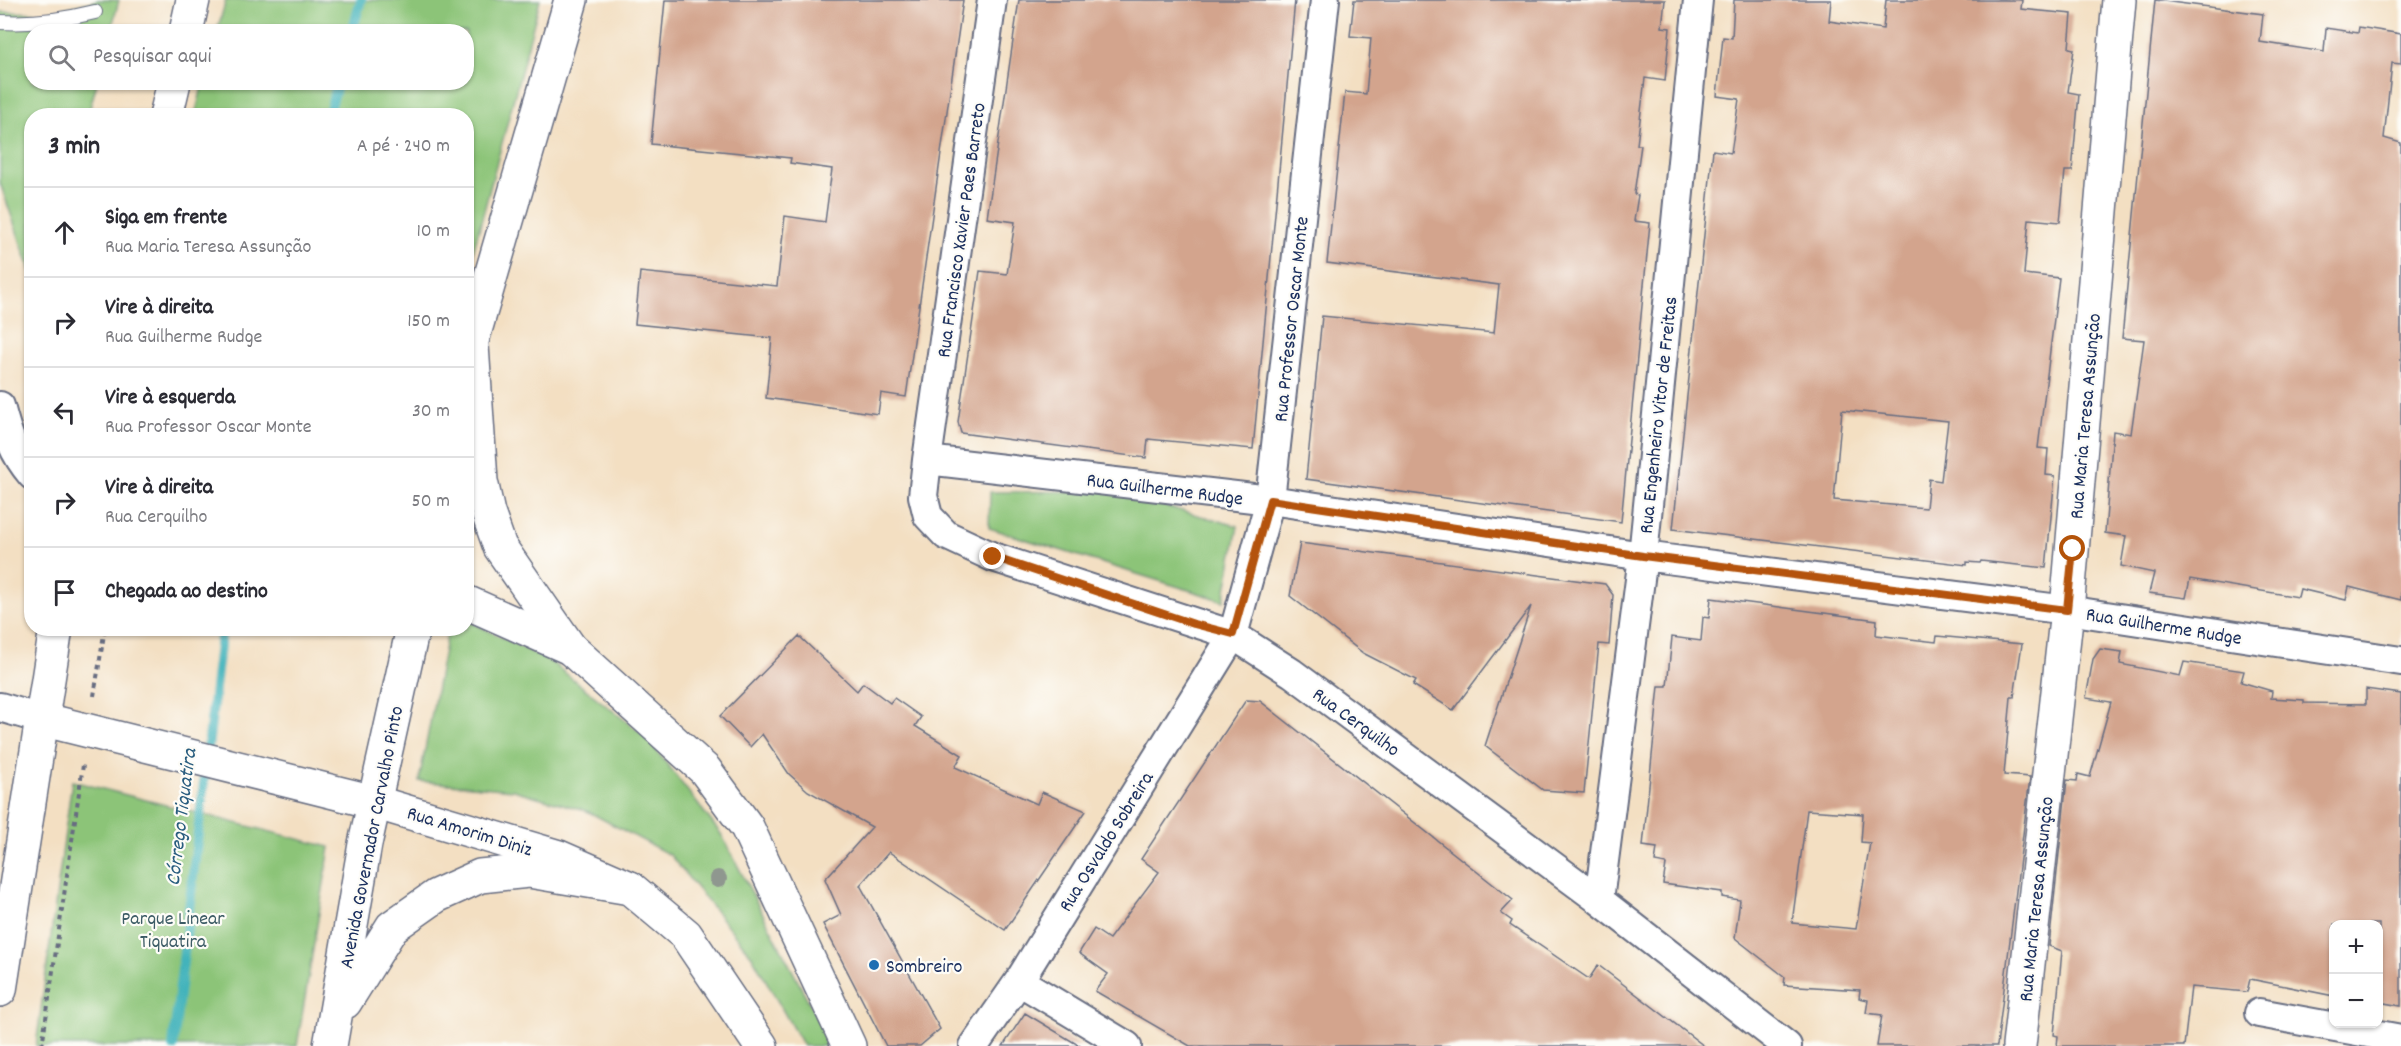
<!DOCTYPE html>
<html lang="pt">
<head>
<meta charset="utf-8">
<style>
  body { margin:0; font-family:Dekko,sans-serif; background:#f7f7f7; color:#2b2b33 }
  .controls { position:absolute; right:18px; bottom:18px; display:grid; overflow:hidden; border-radius:12px; box-shadow:0 2px 4px #0004 }
  .controls button { width:54px; height:54px; display:grid; place-items:center; padding:0; border:0; border-bottom:2px solid #e1e1e2; background:#fff; color:#2b2b33; font:30px sans-serif }
  .stop { position:absolute; width:18px; height:18px; margin:-14px; border:4px solid #b45309; border-radius:50%; background:#fff }
  .stop.end { background:#b45309; border-color:#fff; box-shadow:0 2px 6px #0008 }
  .list { margin:0; padding:0; list-style:none }
  h2 { display:flex; justify-content:space-between; align-items:center; height:78px; margin:0; padding:0 24px; font-size:26px }
  h2 small { font-size:20px; font-weight:400; color:#7c7c81 }
  .list li { display:grid; grid-template-columns:39px 1fr auto; gap:18px; align-items:center; box-sizing:border-box; height:90px; padding:0 24px; border-top:2px solid #e1e1e2 }
  .list b { display:block; font-size:22px; white-space:nowrap }
  .list p { margin:0; font-size:20px; white-space:nowrap; color:#7c7c81 }
  .list em { font-size:20px; font-style:normal; color:#7c7c81 }
  .icon { flex:none; width:33px; height:33px; fill:none; stroke:currentColor; stroke-width:2; stroke-linecap:round; stroke-linejoin:round }
  .map { position:relative; flex:none; width:2401px; height:1046px; overflow:hidden }
  .search { position:absolute; background:#fff; box-shadow:0 2px 4px #0004; left:24px; top:24px; width:450px; height:66px; display:flex; align-items:center; gap:15px; box-sizing:border-box; padding:0 21px; border-radius:24px; color:#7c7c81; font-size:22px }
  .panel { position:absolute; background:#fff; box-shadow:0 2px 4px #0004; left:24px; top:108px; width:450px; height:528px; border-radius:24px }
  .map>svg:first-child { display:block }
  .green { fill:#8cc478; stroke:#547a6b; stroke-width:1.5 }
  .lines { fill:none; stroke-linecap:round; stroke-linejoin:round }
  .stream { stroke:#43b3bb; stroke-width:10 }
  .building { fill:#d3a48d; fill-rule:evenodd }
  .service-casing { stroke:#676d81; stroke-width:16 }
  .minor-casing { stroke:#676d81; stroke-width:32 }
  .tertiary-casing { stroke:#676d81; stroke-width:36 }
  .primary-casing { stroke:#676d81; stroke-width:36 }
  .path { stroke:#676d81; stroke-width:4; stroke-dasharray:4.5 4.5; stroke-linecap:butt }
  .service { stroke:#fff; stroke-width:14 }
  .minor { stroke:#fff; stroke-width:28 }
  .tertiary { stroke:#fff; stroke-width:33 }
  .primary { stroke:#fff; stroke-width:33 }
  .tree { fill:#8f978f }
  .route { stroke:#b45309; stroke-width:8 }
  .poi-dot { fill:#1f6fb2; stroke:#fdfcf7; stroke-width:2 }
  .labels { text-anchor:middle; stroke-width:4.5; stroke-linejoin:round; paint-order:stroke }
  .street-label { font-size:20px; fill:#1b2f5e; stroke:#fdfcf7 }
  .park-label { font-size:20px; fill:#3d5c66; stroke:#fdfcf7 }
  .poi-label { font-size:20px; fill:#1b2f5e; stroke:#fdfcf7; text-anchor:start }
  .water-label { font-size:21px; font-style:italic; fill:#295d7f; stroke:#fdfcf7 }
</style>
</head>
<body>
<div class="map">
<svg width="2401" height="1046" viewBox="0 0 2401 1046">
  <rect width="100%" height="100%" fill="#fdfcf7"/>
  <filter id="ink" filterUnits="userSpaceOnUse"><feTurbulence type="fractalNoise" baseFrequency=".0167" numOctaves="2"/><feDisplacementMap in="SourceGraphic" scale="12" xChannelSelector="R" yChannelSelector="G"/><feConvolveMatrix kernelMatrix="1 2 1 2 8 2 1 2 1" color-interpolation-filters="sRGB"/></filter>
  <filter id="wash" filterUnits="userSpaceOnUse"><feTurbulence type="fractalNoise" baseFrequency=".008" numOctaves="4" result="noise"/><feDisplacementMap in="SourceGraphic" scale="24" xChannelSelector="R" yChannelSelector="G"/><feGaussianBlur stdDeviation="1.35" result="paint"/><feColorMatrix in="noise" values="0 0 0 0 0 0 0 0 0 0 0 0 0 0 0 0 0 1.4 0 .05"/><feComposite in="paint" operator="in"/></filter>
  <g filter="url(#wash)">
    <rect width="100%" height="100%" fill="#f3dfc2"/>
    <path class="green" d="M99,0H119L111,31L32,32V82L97,83L88,115L32,116L31,272L0,183V12L46,13Z
      M226,0H540L467,275L466,116L195,115L203,83L466,82V32L217,31Z
      M1109,491L1238,526L1224,601L989,528L990,492Z
      M467,620L551,662L646,737L721,834L832,1046H803L752,956L670,855L587,811L513,790L419,781L448,629L466,628Z
      M72,781L330,847L297,1046H36Z"/>
    <g class="lines">
      <path class="stream" d="M352,32L361,0
        M328,116L338,82
        M173,1046L222,628"/>
    </g>
    <g id="blocks">
      <path class="building" d="M665,0H963L906,397L881,393L878,414L766,398L772,338L635,324L640,272L777,286L785,216L825,222L832,169L790,163L791,158L651,144Z
        M1019,0H1295L1253,449L1148,439L1146,458L961,433L958,422L980,271L1007,274L1015,222L987,218Z
        M1354,0H1665L1662,27L1670,28L1665,81L1645,78L1637,145H1641L1634,194L1638,195L1634,221L1650,223L1621,522L1306,479L1322,316L1494,333L1499,285L1327,263L1345,92L1366,94L1371,38L1350,36Z
        M1734,0H1831L1829,21L1883,29L1886,0H2022L2021,9L2072,14L2069,48L2074,49L2068,92L2079,94L2072,171H2065L2060,222L2029,219L2024,274L2059,278L2038,448L2048,449L2046,475L2055,476L2046,568L1981,561L1980,563L1967,562V565L1673,529L1713,150L1731,153L1739,99L1717,96L1723,37L1732,38ZM1842,410L1948,421L1941,481L1929,479L1926,508L1834,500Z
        M2155,0L2263,14L2260,42L2324,52L2326,28L2358,33L2359,27L2401,34V64L2392,63L2384,138L2401,143V600L2349,587L2346,600L2300,589L2298,597L2190,579L2186,598L2149,593L2154,573L2121,566L2126,536L2105,533L2113,431L2131,434L2144,340L2122,338Z
        M1300,543L1605,584L1613,595L1609,645L1599,644L1584,793L1543,790L1485,746L1531,606L1453,710L1413,685L1416,680L1363,653L1290,596Z
        M1711,598L1877,620L1876,635L1936,642L1937,636L2022,644L2014,697H2011L2004,775L2030,777L1997,1046H1877L1882,1015L1866,1013L1868,1000L1859,998L1860,990L1784,985L1785,977L1735,938L1740,900L1722,897V892L1663,884L1666,864L1655,862L1657,848L1643,846L1659,686H1667L1672,637L1701,641L1703,617L1709,618ZM1807,810L1863,814L1861,842L1870,843L1856,929L1792,923Z
        M799,636L857,691L863,683L890,703L894,698L921,717L915,726L962,755L955,767L1037,804L1042,792L1086,811L1005,930L889,852L860,885L940,1029L920,1046H886L823,924L841,915L825,879L872,827L808,791L789,774L762,734L750,747L720,716Z
        M2100,649L2122,652L2120,664L2180,676L2184,662L2244,671L2241,682L2272,691L2271,698L2304,700V703L2366,704V689L2401,694V1006L2379,1002V924H2334V996L2250,979L2247,992L2191,987L2184,1046H2057L2058,1036L2054,1035L2062,951L2049,946L2067,780L2077,781L2078,774L2090,777L2111,702L2086,698L2093,659Z
        M1246,700L1260,701L1513,900L1501,913L1512,921L1510,925L1589,979L1598,965L1704,1046H1190L1095,991L1108,974L1079,953L1094,929L1109,939L1159,872L1141,859Z
        M1025,1013L1080,1046H1003Z"/>
    </g>
  </g>
  <g filter="url(#ink)">
    <use href="#blocks" fill-opacity="0" stroke="#676d81" stroke-width="1.5"/>
    <g class="lines">
      <defs>
        <path id="service" d="M0,22C34,24 63,20 95,12"/>
        <path id="minor" d="M992,0L927,460L923,496L928,516L946,535L993,557L1233,635L1292,673L1599,900L1787,1046
          M0,406C7,433 13,453 32,475
          M927,460L1270,500L1643,556L2067,610L2401,661
          M0,707L41,719
          M1599,900L1643,556L1698,0
          M1019,981L1127,1046
          M2259,1013L2401,1039
          M974,1046L1019,981L1233,635L1270,500L1325,0"/>
        <path id="tertiary" d="M466,602L570,648L705,770L747,827L849,1046
          M41,719L374,802L559,857L630,888L686,935L761,1046
          M2019,1046L2067,610L2119,0"/>
        <path id="primary" d="M186,32L193,0
          M166,116L174,82
          M472,345L481,481L488,513L500,547L570,648
          M466,368L472,341L571,0
          M0,990L56,628
          M345,1002L392,927L436,896L480,876L529,871L630,888
          M330,1046L365,844L413,628"/>
      </defs>
      <use href="#service" class="service-casing"/>
      <use href="#minor" class="minor-casing"/>
      <use href="#tertiary" class="tertiary-casing"/>
      <use href="#primary" class="primary-casing"/>
      <path class="path" d="M94,696L105,628
        M42,1046L83,765"/>
      <use href="#service" class="service"/>
      <use href="#minor" class="minor"/>
      <use href="#tertiary" class="tertiary"/>
      <use href="#primary" class="primary"/>
    </g>
    <circle class="tree" cx="718" cy="879" r="9"/>
  </g>
  <g class="lines" filter="url(#ink)">
    <path class="route" d="M993,557L1194,624L1233,634L1270,500L1643,556L2067,610L2073,549"/>
  </g>
  <circle class="poi-dot" cx="874" cy="965" r="6"/>
  <g class="labels">
    <g class="street-label">
      <text transform="translate(960 230) rotate(-82)" y="7">Rua Francisco Xavier Paes Barreto</text>
      <text transform="translate(1290 319) rotate(-84)" y="7">Rua Professor Oscar Monte</text>
      <text transform="translate(1657 415) rotate(-84)" y="7">Rua Engenheiro Vitor de Freitas</text>
      <text transform="translate(2084 416) rotate(-85)" y="7">Rua Maria Teresa Assunção</text>
      <text transform="translate(1165 488) rotate(7)" y="7">Rua Guilherme Rudge</text>
      <text transform="translate(2164 625) rotate(9)" y="7">Rua Guilherme Rudge</text>
      <text transform="translate(1357 721) rotate(36)" y="7">Rua Cerquilho</text>
      <text transform="translate(470 830) rotate(17)" y="7">Rua Amorim Diniz</text>
      <text transform="translate(370 837) rotate(-79)" y="7">Avenida Governador Carvalho Pinto</text>
      <text transform="translate(1105 841) rotate(-58)" y="7">Rua Osvaldo Sobreira</text>
      <text transform="translate(2035 899) rotate(-84)" y="7">Rua Maria Teresa Assunção</text>
    </g>
    <g class="park-label">
      <text x="173" y="924">Parque Linear<tspan x="173" dy="23">Tiquatira</tspan></text>
    </g>
    <g class="poi-label">
      <text x="886" y="972">Sombreiro</text>
    </g>
    <g class="water-label">
      <text transform="translate(180 817) rotate(-83)" y="7">Córrego Tiquatira</text>
    </g>
  </g>
</svg>
<div class="controls">
<button>+</button>
<button>−</button>
</div>
<div class="stop" style="left:2073px;top:549px"></div>
<div class="stop end" style="left:993px;top:557px"></div>
<div class="search"><svg class="icon" aria-label="search" viewBox="0 0 24 24"><circle cx="10" cy="10" r="6"/><path d="M15 15l6 6"/></svg>Pesquisar aqui</div>
<section class="panel">
<h2>3 min<small>A pé · 240 m</small></h2>
<ul class="list">
<li><svg class="icon" aria-label="ahead" viewBox="0 0 24 24"><path d="M12 20V5M6 11l6-6 6 6"/></svg><div><b>Siga em frente</b><p>Rua Maria Teresa Assunção</p></div><em>10 m</em></li>
<li><svg class="icon" aria-label="right" viewBox="0 0 24 24"><path d="M7 20v-9h11M14 6l5 5-5 5"/></svg><div><b>Vire à direita</b><p>Rua Guilherme Rudge</p></div><em>150 m</em></li>
<li><svg class="icon" aria-label="left" viewBox="0 0 24 24"><path d="M17 20v-9H6M10 6l-5 5 5 5"/></svg><div><b>Vire à esquerda</b><p>Rua Professor Oscar Monte</p></div><em>30 m</em></li>
<li><svg class="icon" aria-label="right" viewBox="0 0 24 24"><path d="M7 20v-9h11M14 6l5 5-5 5"/></svg><div><b>Vire à direita</b><p>Rua Cerquilho</p></div><em>50 m</em></li>
<li><svg class="icon" aria-label="arrive" viewBox="0 0 24 24"><path d="M6 21V4h12l-3 4 3 4H6"/></svg><div><b>Chegada ao destino</b></div></li>
</ul>
</section>
</div>
</body>
</html>
